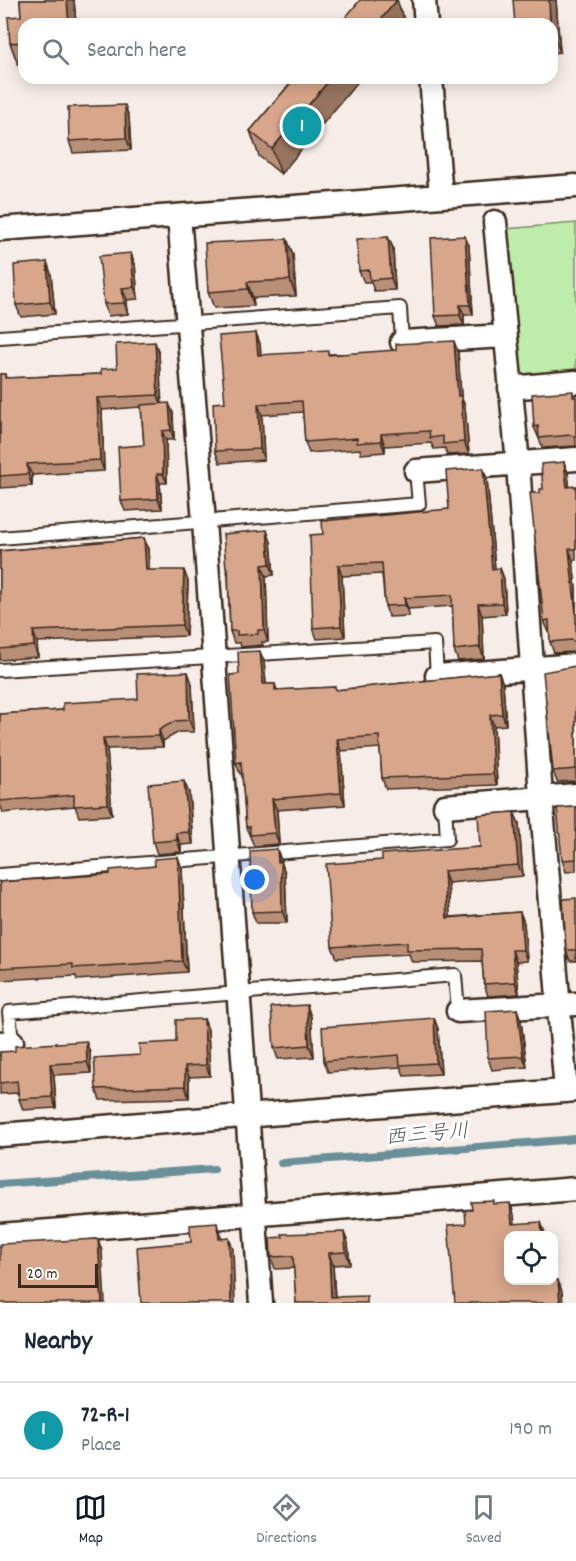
<!DOCTYPE html>
<html lang="en">
<head>
<meta charset="utf-8">
<style>
  body { margin:0; font-family:Dekko,"Klee One",sans-serif; background:#f6f6f7; color:#1f2937 }
  .controls { position:absolute; right:18px; bottom:18px; display:grid; overflow:hidden; border-radius:12px; box-shadow:0 3px 15px #0003 }
  .controls button { width:54px; height:54px; display:grid; place-items:center; padding:0; border:0; border-bottom:2px solid #e0e1e3; background:#fff; color:#1f2937; font:30px sans-serif }
  .scale { position:absolute; left:18px; bottom:15px; width:80px; box-sizing:border-box; padding-left:6px; border:3px solid #3b2a1e; border-top:0; font-size:16px; line-height:21px; white-space:nowrap; color:#3b2a1e; -webkit-text-stroke:4px #fff; paint-order:stroke }
  .you { position:absolute; left:255px; top:880px; width:21px; height:21px; margin:-15px; border:4px solid #fff; border-radius:50%; background:#1a73e8; box-shadow:0 0 0 9px #1a73e833 }
  .badge { display:grid; place-items:center; width:39px; height:39px; border-radius:50%; background:#111827; color:#fff; font-size:20px; font-weight:700 }
  .pin { position:absolute; translate:-50% -50%; border:3px solid #fff; box-shadow:0 2px 6px #0006 }
  .list { margin:0; padding:0; list-style:none }
  h2 { display:flex; justify-content:space-between; align-items:center; height:78px; margin:0; padding:0 24px; font-size:26px }
  h2 small { font-size:20px; font-weight:400; color:#747a83 }
  .list li { display:grid; grid-template-columns:39px 1fr auto; gap:18px; align-items:center; box-sizing:border-box; height:96px; padding:0 24px; border-top:2px solid #e0e1e3 }
  .list b { display:block; font-size:22px; white-space:nowrap }
  .list p { margin:0; font-size:20px; white-space:nowrap; color:#747a83 }
  .list em { font-size:20px; font-style:normal; color:#747a83 }
  .icon { flex:none; width:33px; height:33px; fill:none; stroke:currentColor; stroke-width:2; stroke-linecap:round; stroke-linejoin:round }
  .map { position:relative; flex:none; width:576px; height:1303px; overflow:hidden }
  .search { position:absolute; background:#fff; box-shadow:0 3px 15px #0003; left:18px; right:18px; top:18px; height:66px; display:flex; align-items:center; gap:15px; box-sizing:border-box; padding:0 21px; border-radius:18px; color:#747a83; font-size:22px }
  .sheet { height:174px; background:#fff }
  nav { display:flex; justify-content:space-around; align-items:center; box-sizing:border-box; height:84px; border-top:2px solid #e0e1e3; background:#fff; font-size:16px; color:#747a83 }
  nav a { display:grid; justify-items:center; gap:3px }
  nav .on { color:#111827 }
  .map>svg:first-child { display:block }
  .green { fill:#beecaa; stroke:#7c8b64; stroke-width:1.5 }
  .lines { fill:none; stroke-linecap:round; stroke-linejoin:round }
  .stream { stroke:#698f98; stroke-width:8 }
  .lane-casing { stroke:#3b2a1e; stroke-width:16 }
  .street-casing { stroke:#3b2a1e; stroke-width:27 }
  .lane { stroke:#fff; stroke-width:12 }
  .street { stroke:#fff; stroke-width:22 }
  .wall { fill:#ba8f78; stroke:#3b2a1e; stroke-width:1.5 }
  .shaded-wall { fill:#977461; stroke:#3b2a1e; stroke-width:1.5 }
  .building { fill:#d8a68b; stroke:#3b2a1e; stroke-width:1.5 }
  .labels { text-anchor:middle; stroke-width:6; stroke-linejoin:round; paint-order:stroke }
  .water-label { font-size:21px; font-style:italic; fill:#525c5b; stroke:#fff }
</style>
</head>
<body>
<div class="map">
<svg width="576" height="1303" viewBox="0 0 576 1303">
  <rect width="100%" height="100%" fill="#f7ede8"/>
  <filter id="ink" filterUnits="userSpaceOnUse"><feTurbulence type="fractalNoise" baseFrequency=".0167" numOctaves="2"/><feDisplacementMap in="SourceGraphic" scale="12" xChannelSelector="R" yChannelSelector="G"/><feConvolveMatrix kernelMatrix="1 2 1 2 8 2 1 2 1" color-interpolation-filters="sRGB"/></filter>
  <g filter="url(#ink)">
    <path class="green" d="M576,223V372L517,377L505,229Z"/>
    <g class="lines">
      <path class="stream" d="M281,1163L576,1139
        M0,1184L214,1169"/>
      <defs>
        <path id="lane" d="M0,337L400,308L402,342
          M0,538L419,504L416,471
          M0,670L435,643L437,676
          M0,875L447,839L445,806
          M12,1042L9,1012L455,975L458,1011"/>
        <path id="street" d="M424,0L426,24
          M431,78L441,196
          M179,216L204,522L261,1303
          M495,222L518,464L541,797L566,1091
          M0,229L576,186
          M402,342L505,336
          M510,388L576,382
          M416,471L576,459
          M437,676L576,665
          M445,806L576,795
          M458,1011L576,1004
          M0,1043L12,1042
          M0,1135L576,1090
          M0,1235L576,1189"/>
      </defs>
      <use href="#lane" class="lane-casing"/>
      <use href="#street" class="street-casing"/>
      <use href="#lane" class="lane"/>
      <use href="#street" class="street"/>
    </g>
    <path class="wall" d="M20,0H74L76,24H24V67H19L10,43L21,16Z
      M556,0L560,52L552,53V24Z
      M43,78H60L43,79Z
      M295,78L281,174L259,156L250,131Z
      M129,117L131,150L73,153L69,141Z
      M388,237L393,248L395,290L374,291L371,282H364L359,271Z
      M287,239L293,255L296,296L253,298L254,306L214,308L208,292Z
      M469,246L473,315H464V325L439,326L435,316Z
      M47,262L51,274L55,314L21,317L16,305Z
      M135,264L138,299L127,300L128,314L108,316L104,304Z
      M256,333L260,344L261,355L458,352L461,396L465,407L469,454L447,455L445,448L434,449L431,443L385,446V452L361,454L360,449L309,453L305,442L303,412L262,415L264,460L220,463L215,451L225,402Z
      M159,353L161,404L173,413L174,440H166L167,483H160L162,509L125,511L121,501L144,445L141,407L102,410L104,471L32,475V486L0,488V374H5L6,378L101,374Z
      M575,397H576V446L543,448L534,427Z
      M564,462L568,473L569,487L576,486V560H573L576,589V652L554,653L550,642V632H549L544,621L540,493Z
      M483,468L487,479L495,569L500,568L504,579L506,614L482,616L484,659L458,661L454,650L453,606L408,609L409,616L389,617L385,606L382,574L342,576L345,637L317,639L313,628L323,534L449,509Z
      M144,538L148,549L149,570L188,581L186,636L37,642L38,657L0,660V551Z
      M271,542L274,575L266,576L268,642H262L263,645L241,647L240,643H234L230,631L228,575L226,568Z
      M264,662L266,684H275L277,690L335,687L336,690L499,673L503,684L506,725L494,726L497,785L386,789L382,778L380,748L341,751L345,805L277,810L279,844L254,846L246,827L242,774H240L236,763L239,674Z
      M576,666V781L557,782L553,771Z
      M188,672L192,684L194,732H179L163,741V747L107,749L112,815L79,817L75,806L3,813L0,803V714L63,710L138,699Z
      M189,793L193,844L181,845V852L157,854L153,842Z
      M576,807V871L566,872L562,860Z
      M519,823L523,876L448,883L450,917L520,912L524,923L527,961L516,962L519,994L488,996L484,984L482,961L412,962L409,954L337,958L332,947L382,860L480,847Z
      M277,849L285,873L287,923H256L252,912Z
      M178,857L182,869L187,972L77,980L76,976L0,980V882L110,874L155,866Z
      M576,898V961H570L566,950Z
      M517,1009L521,1021L527,1067L492,1070L488,1058Z
      M311,1017L314,1057L278,1059L274,1048Z
      M434,1018L438,1029L441,1074L404,1076L401,1067L328,1072L324,1061Z
      M204,1019L208,1030L210,1076L189,1077V1098L100,1100L96,1089L140,1055L176,1042Z
      M0,1052H90L91,1073L54,1075L56,1108L23,1110L19,1099L18,1093L0,1094Z
      M348,1243L350,1264L333,1265L335,1297L296,1303L294,1268L275,1269L271,1257Z"/>
    <path class="shaded-wall" d="M67,0H74L76,24H69Z
      M397,0L406,24H377Z
      M549,0H556L560,52L552,31V24H550Z
      M331,78H361L281,174L272,149Z
      M125,105L129,117L131,150L126,138Z
      M465,236L469,246L473,315L470,305Z
      M388,237L393,248L395,290L391,278Z
      M287,239L293,255L296,296L290,280Z
      M131,253L135,264L138,299L134,287Z
      M47,262L51,274L55,314L50,302Z
      M247,282L253,298L254,306L248,289Z
      M122,288L127,300L128,314L124,303Z
      M460,305L464,315V325L460,315Z
      M256,333L260,344L262,366L258,355Z
      M454,341L458,352L462,408L458,396Z
      M155,342L159,353L162,406L158,395Z
      M461,396L465,407L469,454L464,442Z
      M97,398L102,410L104,471L100,460Z
      M169,403L173,413L174,440L171,430Z
      M258,404L262,415L264,460L260,449Z
      M162,431L166,440L167,483L163,474Z
      M381,434L385,446V452L381,441Z
      M564,462L568,473L571,498L567,487Z
      M27,464L32,475V486L28,474Z
      M483,468L487,479L496,580L492,569Z
      M157,474L160,483L162,509L158,499Z
      M267,530L271,542L274,575L270,564Z
      M144,538L148,549L150,581L146,570Z
      M569,549L573,560L576,589V613Z
      M262,565L266,576L268,642L264,630Z
      M338,565L342,576L345,637L341,626Z
      M500,568L504,579L506,614L502,603Z
      M184,570L188,581L186,636L182,625Z
      M404,598L408,609L409,616L405,605Z
      M478,604L482,616L484,659L480,647Z
      M33,631L37,642L38,657L34,646Z
      M260,651L264,662L267,696L263,684Z
      M188,672L192,684L194,732L189,720Z
      M499,673L503,684L506,725L502,714Z
      M490,715L494,726L497,785L493,774Z
      M159,730L163,741V747L159,736Z
      M103,738L107,749L112,815L108,804Z
      M337,739L341,751L345,805L341,793Z
      M184,781L189,793L193,844L189,832Z
      M272,799L277,810L279,844L275,833Z
      M514,812L519,823L523,876L518,865Z
      M176,833L181,845V852L177,840Z
      M277,849L281,861V865V862L285,873L287,923L282,911Z
      M178,857L182,869L187,972L182,961Z
      M444,871L448,883L451,929L447,918Z
      M520,912L524,923L527,961L523,950Z
      M512,950L516,962L519,994L515,982Z
      M307,1005L311,1017L314,1057L309,1045Z
      M517,1009L521,1021L527,1067L523,1056Z
      M434,1018L438,1029L441,1074L436,1063Z
      M204,1019L208,1030L210,1076L206,1065Z
      M86,1041L90,1052L91,1073L87,1062Z
      M50,1064L54,1075L56,1108L52,1097Z
      M185,1066L189,1077V1098L185,1086Z
      M510,1203L514,1214L516,1235L512,1224Z
      M541,1222L545,1233V1236H542Z
      M217,1223L221,1234L223,1250L219,1239Z
      M344,1232L348,1243L350,1264L346,1252Z
      M229,1238L233,1249L235,1303H231Z
      M98,1239L102,1251L105,1303H102Z
      M329,1253L333,1265L335,1303L331,1297Z
      M558,1280L562,1291L563,1303H560Z"/>
    <path class="building" d="M20,0H67L69,24H24V42L10,43L8,17L21,16Z
      M360,0H397L377,24H340Z
      M513,0H549L550,24H515Z
      M295,78H331L272,149L250,131Z
      M125,105L126,138L69,141L68,107Z
      M465,236L470,305H460V315L435,316L431,238Z
      M388,237L391,278L370,280L369,270L359,271L357,239Z
      M287,239L290,280L247,282L248,289L208,292L205,243Z
      M131,253L134,287L122,288L124,303L104,304L99,256Z
      M47,262L50,302L16,305L14,265Z
      M256,333L258,355L328,351V355L396,350V344L454,341L458,396H461L464,442L443,444V436L430,438L429,431L381,434V441L357,443V438L305,442L302,401L258,404L260,449L215,451L213,403L225,402L219,336Z
      M155,342L158,395L97,398L100,460L27,464L28,474L0,476V374H5V378L101,374V369L117,368L116,344Z
      M573,391V397H576V437L571,435L539,438L538,426L534,427L532,394Z
      M169,403L171,430L162,431L163,474H157L158,499L121,501L118,447L144,445L141,405Z
      M564,462L567,487L576,486V549H569L576,613V642L571,640L550,642L549,620L544,621L530,493H540V489H543L541,464Z
      M483,468L492,569L500,568L502,603L478,604L480,647L454,650L452,595L404,598L405,605L385,606L382,563L338,565L341,626L313,628L310,535L323,534L322,521L449,509L446,471Z
      M267,530L270,564L262,565L264,630H258V634L237,635V631H230L228,568H226L223,534Z
      M144,538L146,570H184L182,625L33,631L34,646L0,649V551Z
      M260,651L263,684H275V690L335,687L336,690L499,673L502,714L490,715L493,774L382,778L379,736L337,739L341,793L272,799L275,833L250,835V827H246L241,762L236,763L230,675L239,674L238,652Z
      M576,666V769L553,771L543,672Z
      M188,672L189,720L175,721L159,730V736L103,738L108,804L74,806V795L0,801V714L63,710V703L138,699L137,674Z
      M184,781L189,832L176,833L177,840L153,842L148,784Z
      M576,807V859L562,860L557,808Z
      M514,812L518,865L444,871L447,918L520,912L523,950H512L515,982L484,984L481,949L407,950V942L332,947L326,864L382,860V854L480,847L478,815Z
      M277,849L278,862H281L282,911L252,912L250,851Z
      M178,857L182,961L73,968V964L0,968V882L110,874V870L155,866L154,859Z
      M576,898V950H566L563,899Z
      M307,1005L309,1045L274,1048L271,1007Z
      M517,1009L523,1056L488,1058L486,1011Z
      M434,1018L436,1063L400,1065L399,1055L324,1061L322,1027Z
      M204,1019L206,1065L185,1066V1086L96,1089L94,1058L140,1055L139,1044L176,1042V1020Z
      M86,1041L87,1062L50,1064L52,1097L19,1099L17,1081L0,1083V1052L15,1051V1046Z
      M494,1201V1204L510,1203L512,1224L541,1222L542,1236H508V1281H545L558,1280L560,1303H455L448,1225L466,1224L465,1210H472L471,1202Z
      M217,1223L219,1239L229,1238L231,1303H141L137,1247L191,1242L190,1225Z
      M344,1232L346,1252L329,1253L331,1297L367,1296V1303H296L293,1256L271,1257L270,1238L283,1237L282,1234Z
      M98,1239L102,1303H0V1244Z"/>
  </g>
  <g class="labels">
    <g class="water-label">
      <text transform="translate(427 1133) rotate(-5)" y="7">西三号川</text>
    </g>
  </g>
</svg>
<div class="controls">
<button><svg class="icon" aria-label="locate" viewBox="0 0 24 24"><circle cx="12" cy="12" r="6"/><path d="M12 2v4M12 18v4M2 12h4M18 12h4"/></svg></button>
</div>
<div class="scale">20 m</div>
<div class="you"></div>
<div class="pin badge" style="left:302px;top:126px;background:#0f9aa8">1</div>
<div class="search"><svg class="icon" aria-label="search" viewBox="0 0 24 24"><circle cx="10" cy="10" r="6"/><path d="M15 15l6 6"/></svg>Search here</div>
</div>
<section class="sheet">
<h2>Nearby<small></small></h2>
<ul class="list">
<li><span class="badge" style="background:#0f9aa8">1</span><div><b>72-R-1</b><p>Place</p></div><em>190 m</em></li>
</ul>
</section>
<nav>
<a class="on"><svg class="icon" aria-label="map" viewBox="0 0 24 24"><path d="M3 6l6-2 6 2 6-2v14l-6 2-6-2-6 2zM9 4v14M15 6v14"/></svg>Map</a>
<a><svg class="icon" aria-label="directions" viewBox="0 0 24 24"><path d="M12 3l9 9-9 9-9-9zM9 14v-3h6M13 9l2 2-2 2"/></svg>Directions</a>
<a><svg class="icon" aria-label="saved" viewBox="0 0 24 24"><path d="M7 4h10v16l-5-4-5 4z"/></svg>Saved</a>
</nav>
</body>
</html>
